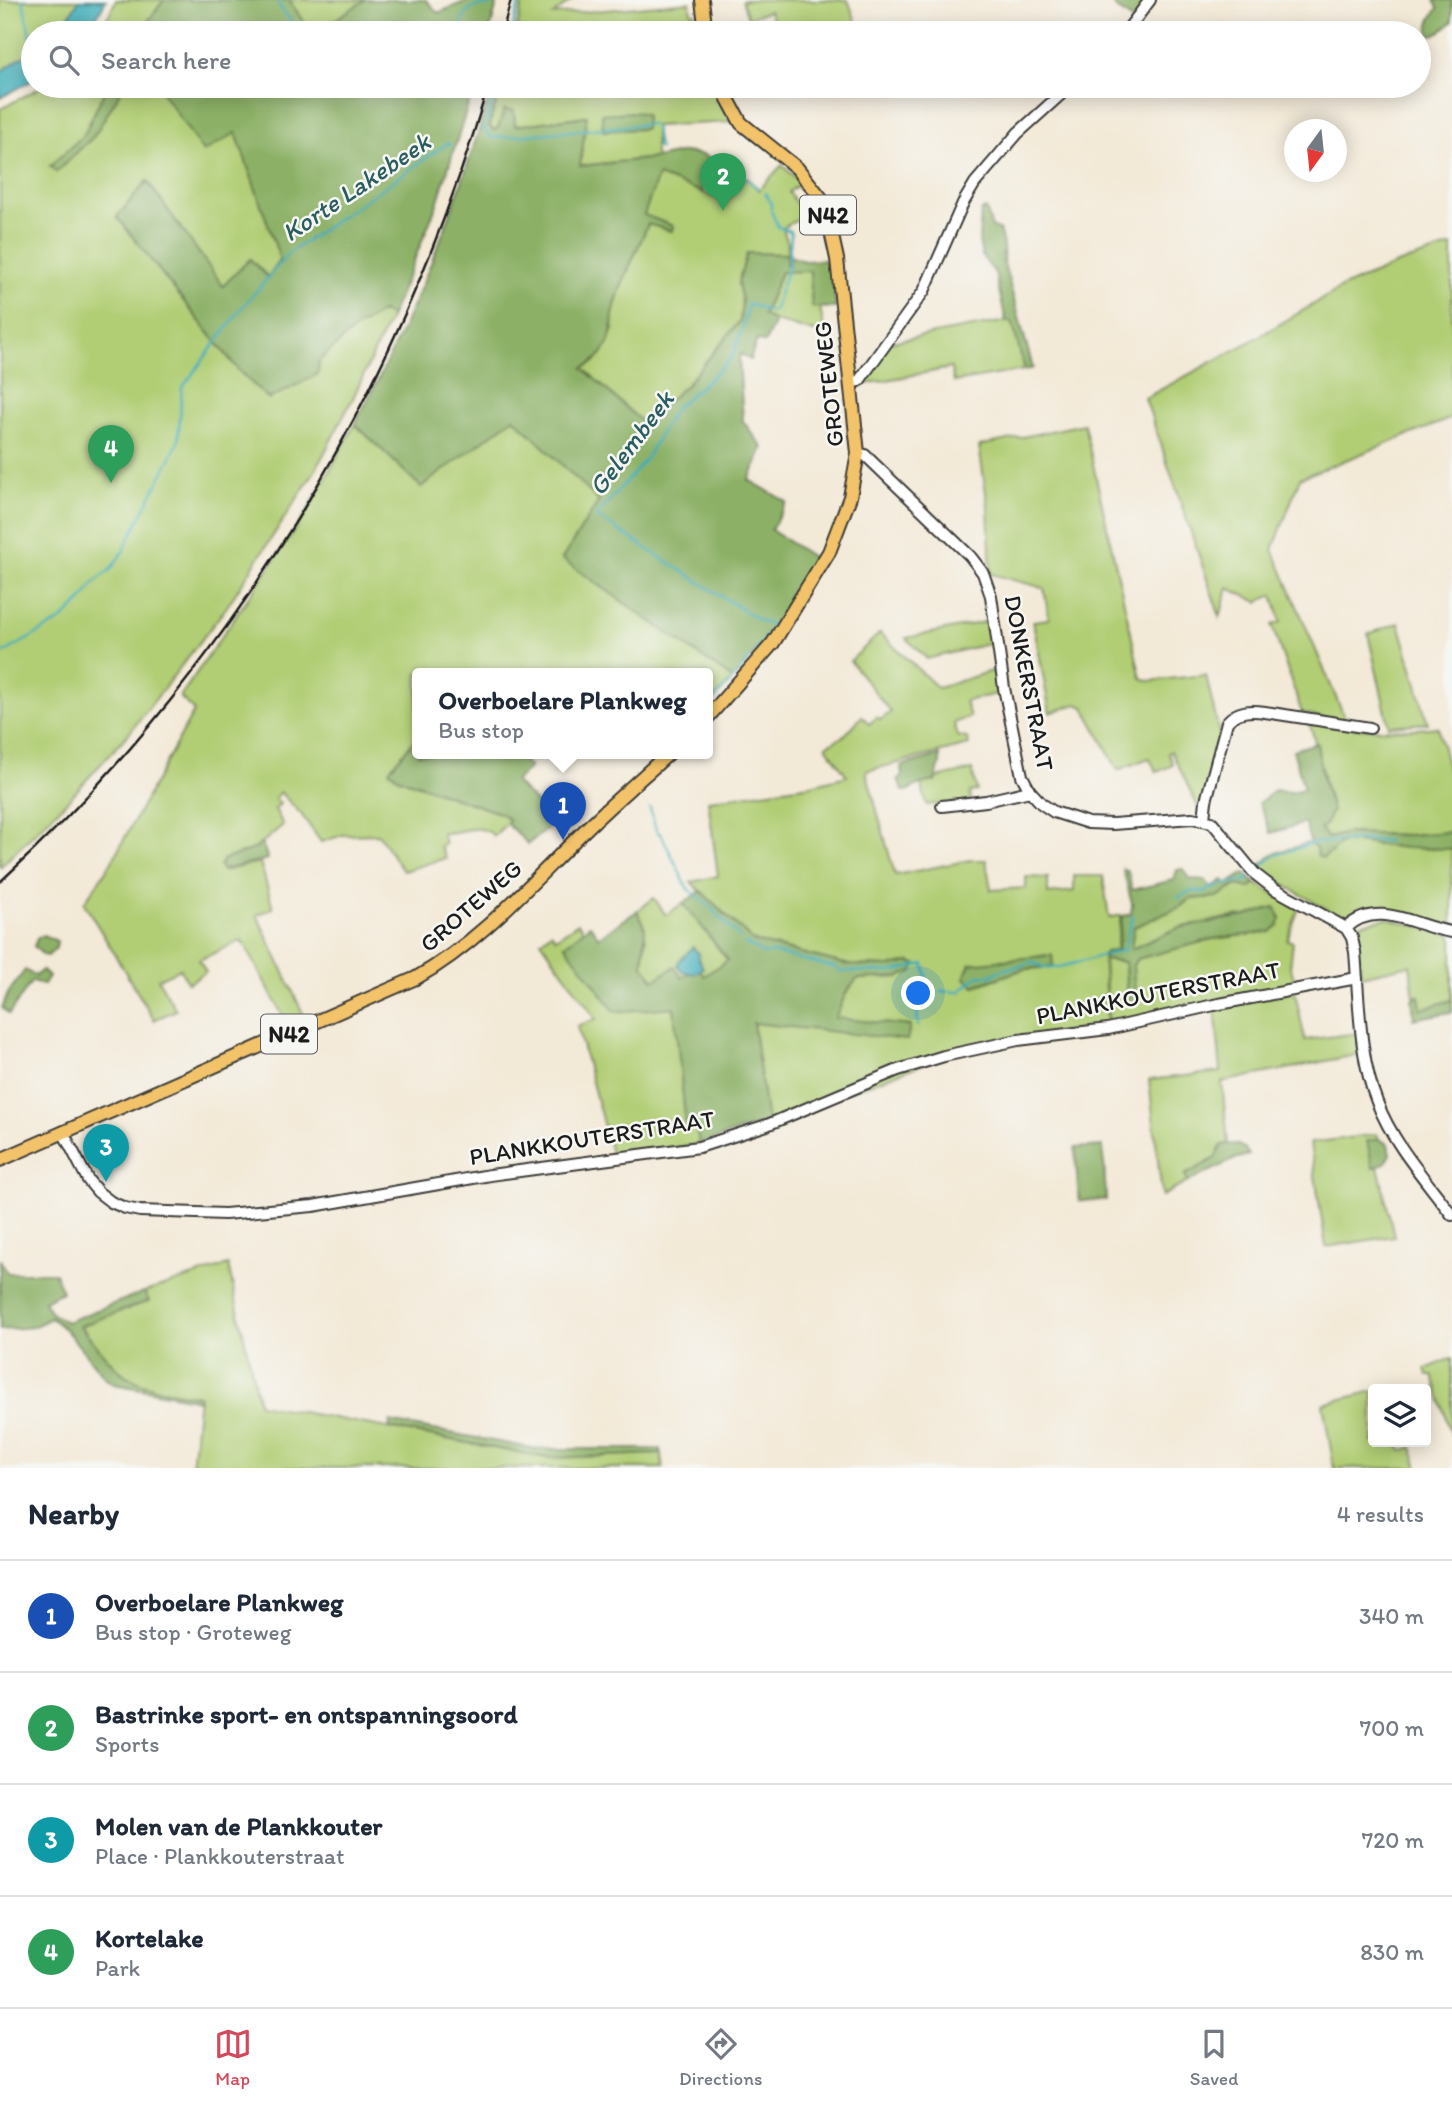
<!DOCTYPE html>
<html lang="en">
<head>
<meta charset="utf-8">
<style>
  body { margin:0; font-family:Itim,sans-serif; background:#f2f2f3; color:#1f2937 }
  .controls { position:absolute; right:21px; bottom:21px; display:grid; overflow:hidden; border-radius:7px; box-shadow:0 4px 18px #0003 }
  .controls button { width:63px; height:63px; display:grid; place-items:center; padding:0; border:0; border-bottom:2px solid #e0e1e3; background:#fff; color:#1f2937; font:35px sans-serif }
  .compass { position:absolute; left:1284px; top:119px; width:63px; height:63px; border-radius:50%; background:#fff; box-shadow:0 4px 18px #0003; rotate:195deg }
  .you { position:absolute; left:919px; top:994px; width:24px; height:24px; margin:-18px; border:5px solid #fff; border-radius:50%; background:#1a73e8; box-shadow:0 0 0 10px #1a73e833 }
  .badge { display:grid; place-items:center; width:46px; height:46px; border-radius:50%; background:#d1495b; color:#fff; font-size:23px; font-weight:700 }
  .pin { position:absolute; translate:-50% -58px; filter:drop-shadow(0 2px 4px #0008) }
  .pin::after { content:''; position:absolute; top:37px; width:24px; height:21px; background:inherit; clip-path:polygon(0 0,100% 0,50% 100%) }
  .popup { position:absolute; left:412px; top:668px; width:301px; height:91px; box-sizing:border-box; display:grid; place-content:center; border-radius:7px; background:#fff; filter:drop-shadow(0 2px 5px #0005); font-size:23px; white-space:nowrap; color:#747a83 }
  .popup b { font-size:26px; color:#1f2937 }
  .popup::after { content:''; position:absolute; left:50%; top:100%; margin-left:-14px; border:14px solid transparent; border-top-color:#fff }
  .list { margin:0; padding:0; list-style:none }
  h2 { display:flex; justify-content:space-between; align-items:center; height:91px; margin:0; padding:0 28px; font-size:30px }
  h2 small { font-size:23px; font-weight:400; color:#747a83 }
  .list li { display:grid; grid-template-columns:46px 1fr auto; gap:21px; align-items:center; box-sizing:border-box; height:112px; padding:0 28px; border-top:2px solid #e0e1e3 }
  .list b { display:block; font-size:26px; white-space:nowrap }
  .list p { margin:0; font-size:23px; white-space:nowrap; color:#747a83 }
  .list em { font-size:23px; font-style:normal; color:#747a83 }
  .icon { flex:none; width:38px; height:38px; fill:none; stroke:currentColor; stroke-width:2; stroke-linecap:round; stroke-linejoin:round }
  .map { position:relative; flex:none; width:1452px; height:1468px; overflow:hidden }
  .search { position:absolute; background:#fff; box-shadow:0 4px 18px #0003; left:21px; right:21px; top:21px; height:77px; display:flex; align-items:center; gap:18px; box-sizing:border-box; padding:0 24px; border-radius:38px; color:#747a83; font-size:26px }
  .sheet { height:539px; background:#fff }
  nav { display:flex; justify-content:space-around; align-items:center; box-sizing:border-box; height:98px; border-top:2px solid #e0e1e3; background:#fff; font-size:19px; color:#747a83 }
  nav a { display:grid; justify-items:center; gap:4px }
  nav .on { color:#d1495b }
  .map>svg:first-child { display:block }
  .green { fill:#b1ce75; stroke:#667548; stroke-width:2; fill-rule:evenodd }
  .forest { fill:#8cb166; stroke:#546641; stroke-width:2 }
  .water { fill:#3bacb8; stroke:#2c646a; stroke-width:2 }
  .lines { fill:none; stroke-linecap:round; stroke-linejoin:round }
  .stream { stroke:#3bacb8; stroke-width:2.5 }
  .minor-casing { stroke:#3c3b38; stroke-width:14 }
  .major-casing { stroke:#3c3b38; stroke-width:16 }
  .minor { stroke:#fff; stroke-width:10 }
  .major { stroke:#f2c36a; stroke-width:12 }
  .rail { stroke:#1c1c1c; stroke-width:2.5 }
  .labels { text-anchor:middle; stroke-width:5; stroke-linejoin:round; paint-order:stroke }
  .shield { fill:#f6f6f2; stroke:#5d5d5c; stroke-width:2 }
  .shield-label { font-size:23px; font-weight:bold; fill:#1c1c1c }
  .street-label { font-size:24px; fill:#1c1c1c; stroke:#f6f6f2 }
  .water-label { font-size:26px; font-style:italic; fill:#2a5d62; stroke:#f6f6f2 }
</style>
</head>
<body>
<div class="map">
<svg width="1452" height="1468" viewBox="0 0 1452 1468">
  <rect width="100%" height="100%" fill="#f6f6f2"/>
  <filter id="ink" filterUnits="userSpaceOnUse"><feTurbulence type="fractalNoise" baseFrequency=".0143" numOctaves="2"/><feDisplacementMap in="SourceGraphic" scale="14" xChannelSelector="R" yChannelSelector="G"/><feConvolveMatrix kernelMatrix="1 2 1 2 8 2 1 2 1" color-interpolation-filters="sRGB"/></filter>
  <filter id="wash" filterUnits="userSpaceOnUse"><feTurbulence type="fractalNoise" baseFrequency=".00686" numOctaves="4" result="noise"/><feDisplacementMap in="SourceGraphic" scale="28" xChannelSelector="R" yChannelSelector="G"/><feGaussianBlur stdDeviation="1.57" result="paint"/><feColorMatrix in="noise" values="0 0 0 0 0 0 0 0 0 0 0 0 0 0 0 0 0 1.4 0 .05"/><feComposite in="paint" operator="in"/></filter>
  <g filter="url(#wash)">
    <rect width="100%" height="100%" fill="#f3e9d7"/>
    <path class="green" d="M0,0H79L66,21L53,33H33V50L0,72Z
      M116,0H164L139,33H100Z
      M289,0H365L315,33H311Z
      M523,0H572L553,15L690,2L691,13H695L699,33H516Z
      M746,0H848L860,33H777L769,11L748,18L742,1Z
      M43,86H107L84,135L50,166L56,172L124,86H158L203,151L236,132L280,259L268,277L223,287L147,181L117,217L240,372L269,399L319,361L354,329L382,312L391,316L353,398L315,471L226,608L130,732L70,798L0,867V109Z
      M503,86H715L730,122L655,126V158L579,166L586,116L515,126V119L505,110L498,128L494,130L490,127L491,118Z
      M782,165L801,183L789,192L804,216L783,228L788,244L787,254L747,253L738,283L742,301L740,321L686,385L643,424L583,368L595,362L613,330L612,319L619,292L648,224L671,231L673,226L643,215L658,175L714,197L726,204L746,177L759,190Z
      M1452,246V418L1300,478L1273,550L1347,723L1302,713L1272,625L1281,622L1273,595L1258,602L1228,588L1220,617L1145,398L1246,344L1343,287L1397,264Z
      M796,271H810L812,306L820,307L825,335L775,321L763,316L781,272Z
      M1006,321H1012L1025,370L954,382L951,368L860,385L890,342Z
      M514,417L599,501L562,559L733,679L708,705V674H418V736L389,770L399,778L502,814L510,820L494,836C480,821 459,834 442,833L445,844L440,846L446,858L403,871L378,834L343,835L321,842L301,814L280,792L275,798L280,804L275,809L283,825L256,848L223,860L220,866L223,871L260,862L273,908L257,915L306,1020L289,1027L242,940L199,960L206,972L188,983L180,969L158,979L176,1010L154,1020L84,903L111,863L194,711L180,697L305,515L355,424L421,487Z
      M1084,424L1141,678L1149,681L1206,675L1220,737L1200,811L1171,751L1168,753L1173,765L1157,772L1149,758L1118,770L1084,707L1077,704L1050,713L1033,621L1049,619L1044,588L991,574L988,506L979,446Z
      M989,621L992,643L927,659L906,638Z
      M1399,623L1428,723L1389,726L1368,634Z
      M880,633L938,688L994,670L997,694L965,701L970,717L954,723L957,736L967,738L969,745L866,771L895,875L971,860H986L991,890L1026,888V877L1048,878V894L1074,891V876H1103L1109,918L1121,915L1116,950L1103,954L1107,1027L972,1046L767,1122L753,1022L907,1040L909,1026L835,1019L846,993L857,979L899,977L909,962L891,966L849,965L753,941L691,882L718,876L708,800L811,785L847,776L826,746L845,735L862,716L869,724L877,717L880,720L891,712L850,661ZM1045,955L1053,967L1024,969L978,985L1000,960L1026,959Z
      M1308,720C1352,730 1393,732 1438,727L1452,786V832L1407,835L1348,833L1328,838L1320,828L1331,806C1322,777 1319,748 1308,720Z
      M972,770L977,791L970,792L971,801L927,805L921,784L935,781L936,778Z
      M1345,841L1406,848L1452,849V928L1385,912L1344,919L1256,869L1273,854L1311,842L1331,853L1337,845Z
      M1255,883L1299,908L1287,940L1293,942L1290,967L1297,986L1109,1027L1104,959L1125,962L1127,1003L1133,965L1137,959L1213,939L1270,932L1245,916L1231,917L1178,928L1130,950L1134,927L1180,907L1190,899L1217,897L1237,885L1250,888Z
      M654,898L666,915L683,903L728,961L704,976L654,980L643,965L646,938L637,911Z
      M1387,918L1452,935V1000L1421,1009L1419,996L1414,997L1410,965L1361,976L1356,933L1357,926L1363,923Z
      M578,923L584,931L565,945L674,1007L686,1127L696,1126L699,1144L612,1157L577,1026L596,1019L541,941L551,932L556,938Z
      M1295,992L1305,1040L1358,1033L1361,1054L1222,1082L1228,1144L1222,1145L1215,1159L1185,1175L1188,1182L1162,1196L1149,1080L1221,1072L1215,1007Z
      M1377,1134L1379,1139L1368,1142L1373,1167L1378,1166L1394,1236L1326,1247L1310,1143Z
      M228,1265L259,1404L547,1458L661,1454L663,1468H192L199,1396C174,1392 141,1389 120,1371C105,1359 93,1340 80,1325L148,1302L144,1292Z
      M1452,1358V1436L1433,1376H1428L1426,1369Z
      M1373,1391V1442H1397L1401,1451L1412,1447L1418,1468H1334L1323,1404Z"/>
    <path class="forest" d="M164,0H289L311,33H139Z
      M365,0H426L438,13L469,0H498L489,33H315Z
      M1111,0H1148L1134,21L1116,8Z
      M1434,0H1452V22L1439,33L1431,35C1425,25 1432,17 1438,8Z
      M107,86H124L94,136L56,172L50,166L84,135Z
      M158,86H474L436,207L391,316L382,312L354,329L319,361L318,374L269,399L240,372L117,217L147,181L223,286L250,259L268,277L280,259L236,133L203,152Z
      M492,86H503L491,118L490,127L494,130L498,128L504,110L514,111L515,126L587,116L580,166L655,158L685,152L703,155L716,161L702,192L658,176L644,215L673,226L672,231L648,224C637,251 623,277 615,305C611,319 614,333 607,346C601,357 594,363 583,368L643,423L686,385L740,321L742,301L738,283L747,253L787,254L786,265H789L790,256L804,261L831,260L836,308L812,307L810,271L781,272L763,315L775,321L765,343L757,340L750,360L741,354L739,358L743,421L763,448L749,480L787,502L771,530L814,558L764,643L733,679L562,559L599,501L514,418L421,487L355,424C413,317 459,203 492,86Z
      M632,112L643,113L646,116L645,129L603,131L602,114Z
      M986,209L992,228L999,230C1003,240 1004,249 1003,260L1033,368L1025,370L1012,322L1006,321L995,273L982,256L979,241L981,211Z
      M418,736V754H517L530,767L515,782L556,822L528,844L507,824L509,820L502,814L399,778L389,770Z
      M1317,743L1322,776L1332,811L1325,825L1320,828L1328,838L1348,833L1407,835L1452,832V849L1406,848L1345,841C1336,845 1332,853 1323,858L1318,856L1316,848L1311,845L1305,823L1271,833L1259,803L1275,790L1290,792L1304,789L1293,750Z
      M940,755V764L935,781L920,784L907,791H903L898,779L902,777L901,766Z
      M262,843L268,859L223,870L220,866L223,860L256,848Z
      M1123,869L1128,872L1132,890L1174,880L1177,870L1183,869L1189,879L1205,880L1211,888L1223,880L1228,884L1245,873L1255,883L1250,888L1237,885L1217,897L1190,899L1180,907L1134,927L1131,949L1178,928L1245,916L1275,907L1281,919L1278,926L1270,932L1213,939L1137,959L1133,965L1136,1002L1127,1003L1125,962L1104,959L1105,952L1117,951L1122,916L1131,914L1132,904Z
      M701,891L753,941L849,965L891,966L909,962L916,964L913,971L899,977L857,979L846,993L835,1018L910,1026L907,1040L753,1023L767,1122L699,1144L696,1126L686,1127L674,1007L615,1012L565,945L590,925L599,937L637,911L645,928L643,965L654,980L674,967L682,978L698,968L704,976L728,960L683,903Z
      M43,935L57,941L56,948L48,956L43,955L34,946L37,939Z
      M1052,955L1053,967L1024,969L974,986L965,978L966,972L970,964Z
      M25,970L35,976L42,970L49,977L44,985L32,981L9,1014L2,1008C6,993 16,983 25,970Z
      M1419,996L1421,1009L1452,1000V1012L1413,1019L1414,1015L1412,999Z
      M1379,1139L1388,1144L1390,1154L1385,1163L1373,1168L1367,1141Z
      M1236,1144L1244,1148L1249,1155L1235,1159L1188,1182L1185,1175L1214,1159L1222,1145Z
      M1103,1146L1106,1200L1079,1201L1075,1148Z
      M0,1259L7,1273H55L62,1292L44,1301L51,1313L66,1322L144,1292L149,1301L80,1326C93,1341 106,1359 121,1372C142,1389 174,1392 200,1396L199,1400L114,1384L106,1379L66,1330L51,1318L33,1327L0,1330Z
      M390,1422L537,1449H660L661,1454L547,1458L389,1428Z"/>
    <path class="water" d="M79,0H106L88,33H53L66,21Z
      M33,50V80L0,98V72Z
      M693,947L699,954L698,957L703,968L694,974L682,971L678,966L679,961Z"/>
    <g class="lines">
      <path class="stream" d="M23,0L30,37
        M279,0V6L296,27L306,33
        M443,33L461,27C464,8 472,6 491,5
        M512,33L520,0
        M371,86L381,89L383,86
        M498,86L484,129L492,138L652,124
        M655,128L658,148H660
        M747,179L758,188
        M765,193L771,203V208
        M771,211L778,227L790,231L791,235L788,268L782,285
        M754,653L773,627L770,624L762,622L596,516L646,459L675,408L711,378L732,357L743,328L748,304L772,312L775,309L781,288
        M0,655L63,619L83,599L95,582L111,569L122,553L178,443L182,388L241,309L289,253L448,143L450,145
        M737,674L751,657
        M708,706L735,677
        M650,808L656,830L662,836L688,889L704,901L740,938
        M1257,870L1275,855L1315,843L1364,840L1388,841
        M1178,898L1186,893L1196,891L1203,892L1224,884L1248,880V877
        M745,943L764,954L774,953L834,967L841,971L892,972L924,964L929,991L936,993
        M1105,955L1124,950L1133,916
        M941,991L959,992L979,975L991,976C1006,965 1016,970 1031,962C1036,964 1042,967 1047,968C1053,970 1096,958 1102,955
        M918,1026L917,998L929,992"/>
    </g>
  </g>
  <g filter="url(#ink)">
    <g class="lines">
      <defs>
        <path id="minor" d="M1125,33L1150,0
          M852,382L859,381L924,291L963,203L975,183L1018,133L1070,86
          M858,453L865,455L970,556L983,573L991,596L1004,688L1022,776L1030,791L1042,804L1054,812L1088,823L1113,824L1192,818L1212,822L1255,874L1273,888L1346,928L1352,938L1355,952C1359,999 1359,1058 1377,1102C1393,1144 1426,1180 1452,1215
          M942,806L986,801L1030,791
          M1204,819L1206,801L1227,722C1237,710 1251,710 1265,712L1370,728
          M1346,928C1379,898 1417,928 1452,932
          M63,1132L88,1180L98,1192L111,1202L125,1208L140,1211L225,1214L313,1206L490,1175L699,1147L767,1125L898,1070L944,1056L1018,1040L1108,1029L1214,1005L1357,978"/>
        <path id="major" d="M702,0L706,33
          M708,717L773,643L829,552L850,497L858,453L837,259L827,213L821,198L797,168L741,123L728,99L723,86
          M0,1160L416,978C475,945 523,892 570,845C601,813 635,784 668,754"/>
      </defs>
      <use href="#minor" class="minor-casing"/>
      <use href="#major" class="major-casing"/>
      <use href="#minor" class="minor"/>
      <use href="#major" class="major"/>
      <path class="rail" d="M502,33L511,0
        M0,882C233,669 400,388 488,86"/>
    </g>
  </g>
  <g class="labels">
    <g class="shield">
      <rect x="800" y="195.5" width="56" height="39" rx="5"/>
      <rect x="261" y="1014.5" width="56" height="39" rx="5"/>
    </g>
    <g class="shield-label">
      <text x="828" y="223">N42</text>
      <text x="289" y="1042">N42</text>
    </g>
    <g class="street-label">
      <text transform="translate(829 384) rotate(-96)" y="8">GROTEWEG</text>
      <text transform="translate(1029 683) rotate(79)" y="8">DONKERSTRAAT</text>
      <text transform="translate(471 906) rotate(-41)" y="8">GROTEWEG</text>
      <text transform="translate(1158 993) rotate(-11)" y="8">PLANKKOUTERSTRAAT</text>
      <text transform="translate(592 1138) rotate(-9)" y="8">PLANKKOUTERSTRAAT</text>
    </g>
    <g class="water-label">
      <text transform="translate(356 187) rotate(-34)" y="9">Korte Lakebeek</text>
      <text transform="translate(631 443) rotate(-53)" y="9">Gelembeek</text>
    </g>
  </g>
</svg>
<div class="controls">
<button><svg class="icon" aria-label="layers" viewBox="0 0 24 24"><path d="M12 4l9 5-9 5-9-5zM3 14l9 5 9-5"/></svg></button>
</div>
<svg class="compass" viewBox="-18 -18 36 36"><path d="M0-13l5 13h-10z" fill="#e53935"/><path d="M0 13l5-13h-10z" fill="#747a83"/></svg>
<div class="you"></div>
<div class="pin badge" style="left:563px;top:840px;background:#1a4fb4">1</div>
<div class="popup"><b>Overboelare Plankweg</b>Bus stop</div>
<div class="pin badge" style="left:723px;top:211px;background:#2e9e5b">2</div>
<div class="pin badge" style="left:106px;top:1182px;background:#0f9aa8">3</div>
<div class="pin badge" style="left:111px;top:483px;background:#2e9e5b">4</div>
<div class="search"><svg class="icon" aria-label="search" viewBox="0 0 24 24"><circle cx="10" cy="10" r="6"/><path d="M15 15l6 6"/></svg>Search here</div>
</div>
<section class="sheet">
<h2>Nearby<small>4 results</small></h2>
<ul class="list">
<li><span class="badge" style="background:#1a4fb4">1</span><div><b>Overboelare Plankweg</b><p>Bus stop · Groteweg</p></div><em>340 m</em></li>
<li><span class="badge" style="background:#2e9e5b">2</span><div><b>Bastrinke sport- en ontspanningsoord</b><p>Sports</p></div><em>700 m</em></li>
<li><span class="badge" style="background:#0f9aa8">3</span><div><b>Molen van de Plankkouter</b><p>Place · Plankkouterstraat</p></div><em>720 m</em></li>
<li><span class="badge" style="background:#2e9e5b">4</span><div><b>Kortelake</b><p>Park</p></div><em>830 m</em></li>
</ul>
</section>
<nav>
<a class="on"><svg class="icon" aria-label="map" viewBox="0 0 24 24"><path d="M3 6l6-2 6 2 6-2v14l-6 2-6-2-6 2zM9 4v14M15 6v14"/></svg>Map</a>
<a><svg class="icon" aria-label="directions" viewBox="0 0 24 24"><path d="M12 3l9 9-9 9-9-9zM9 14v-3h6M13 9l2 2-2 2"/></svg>Directions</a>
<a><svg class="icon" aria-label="saved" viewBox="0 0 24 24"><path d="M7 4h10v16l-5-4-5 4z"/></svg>Saved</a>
</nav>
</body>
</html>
